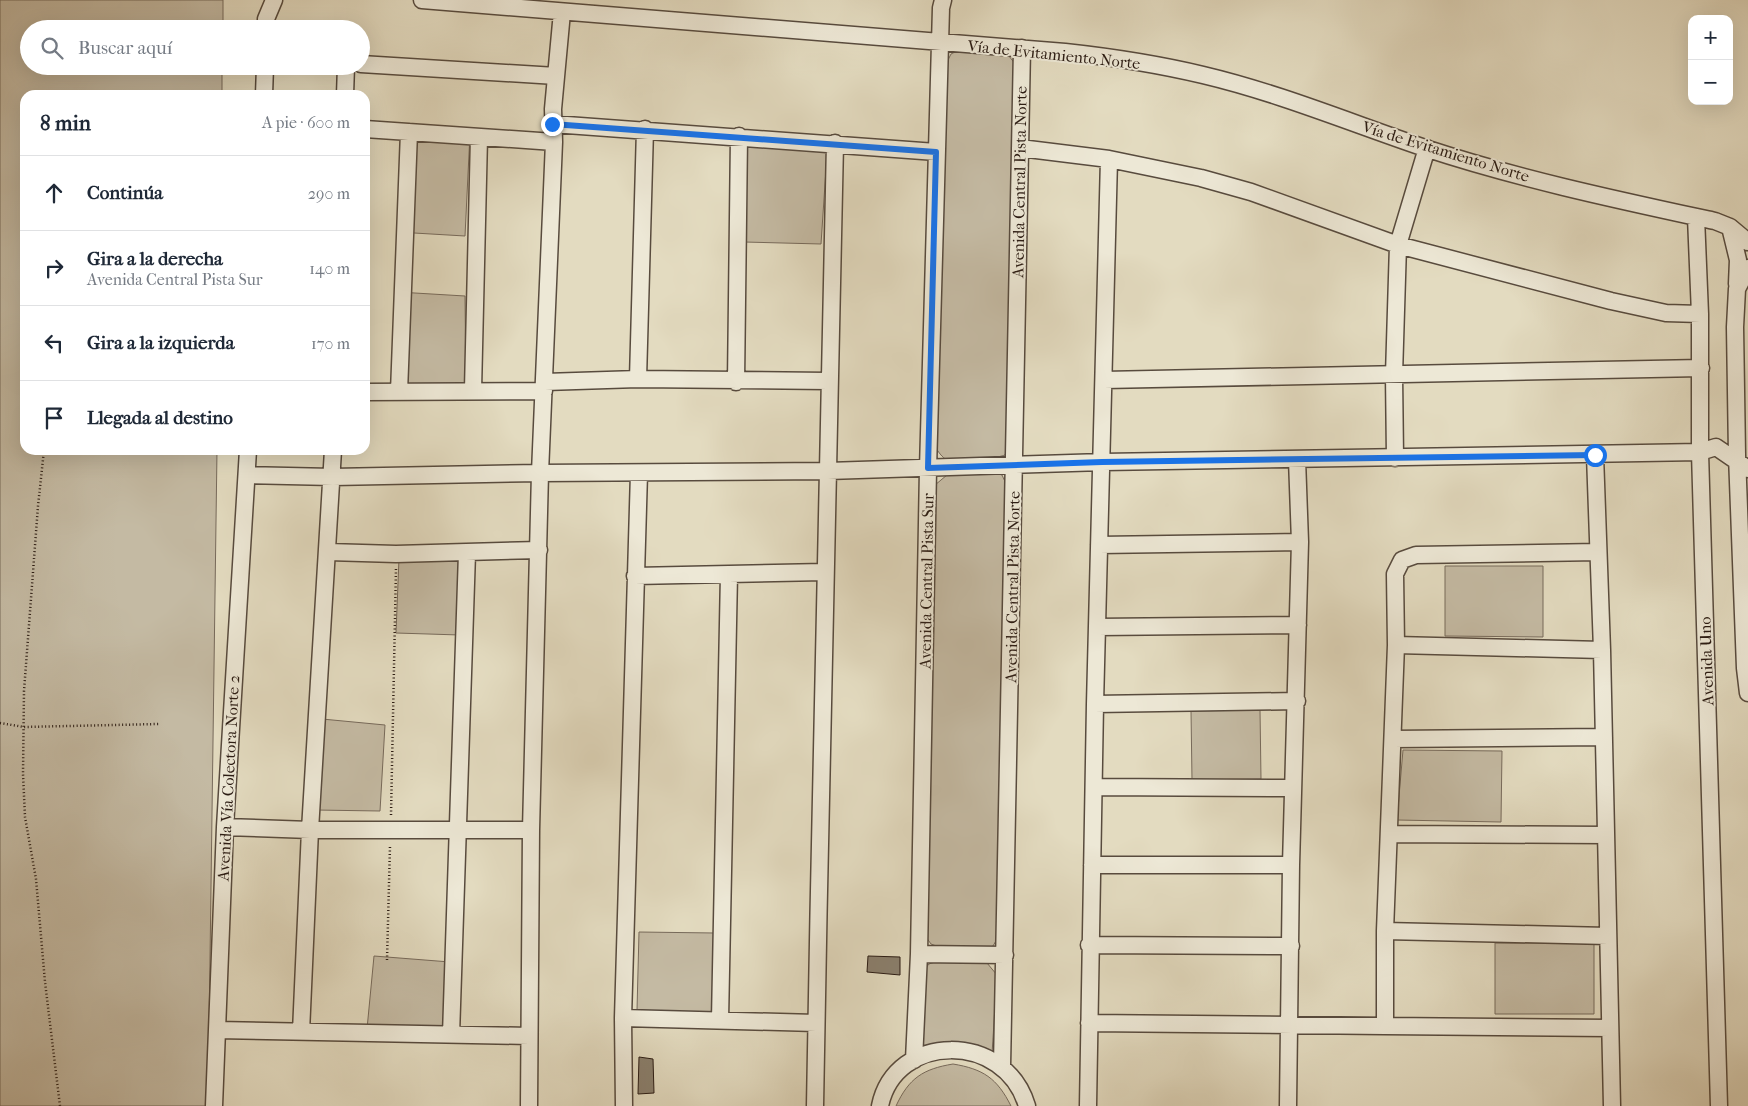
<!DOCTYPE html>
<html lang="es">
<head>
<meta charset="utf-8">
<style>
  body { margin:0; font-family:"IM FELL French Canon",serif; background:#f6f6f7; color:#1f2937 }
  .controls { position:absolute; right:15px; top:15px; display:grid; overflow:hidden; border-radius:10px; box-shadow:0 5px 20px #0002 }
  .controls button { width:45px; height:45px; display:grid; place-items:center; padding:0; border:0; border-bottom:1px solid #e0e1e3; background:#fff; color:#1f2937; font:25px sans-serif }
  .stop { position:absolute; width:15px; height:15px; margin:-11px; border:4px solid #1a73e8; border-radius:50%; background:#fff }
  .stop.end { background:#1a73e8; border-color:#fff; box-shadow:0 1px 5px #0008 }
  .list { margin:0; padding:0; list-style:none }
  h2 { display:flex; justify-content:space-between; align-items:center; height:65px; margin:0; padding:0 20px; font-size:21px }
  h2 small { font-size:16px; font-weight:400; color:#747a83 }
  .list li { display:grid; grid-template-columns:32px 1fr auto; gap:15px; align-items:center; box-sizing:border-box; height:75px; padding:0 20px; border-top:1px solid #e0e1e3 }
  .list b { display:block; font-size:19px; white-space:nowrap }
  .list p { margin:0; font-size:16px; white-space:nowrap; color:#747a83 }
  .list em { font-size:16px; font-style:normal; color:#747a83 }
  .icon { flex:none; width:28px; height:28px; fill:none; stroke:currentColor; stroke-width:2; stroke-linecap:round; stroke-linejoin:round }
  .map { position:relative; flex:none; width:1748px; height:1106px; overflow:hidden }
  .search { position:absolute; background:#fff; box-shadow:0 5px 20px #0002; left:20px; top:20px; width:350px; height:55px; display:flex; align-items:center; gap:12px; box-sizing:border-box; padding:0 18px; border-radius:28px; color:#747a83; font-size:19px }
  .panel { position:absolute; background:#fff; box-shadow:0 5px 20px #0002; left:20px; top:90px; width:350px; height:365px; border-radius:15px }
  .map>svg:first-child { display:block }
  .green { fill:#c4baa3; stroke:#776a5b }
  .building { fill:#8a7f6d; stroke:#2a1b13 }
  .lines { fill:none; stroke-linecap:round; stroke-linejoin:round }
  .minor-casing { stroke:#584b3e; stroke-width:19 }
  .path { stroke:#2a1b13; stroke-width:2.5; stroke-dasharray:1 2.5; stroke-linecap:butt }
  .minor { stroke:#ede8d6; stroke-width:16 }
  .route { stroke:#1a73e8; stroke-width:6 }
  .labels { text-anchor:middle; stroke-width:4; stroke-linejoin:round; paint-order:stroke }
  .street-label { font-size:16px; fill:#2a1b13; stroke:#ede8d6 }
</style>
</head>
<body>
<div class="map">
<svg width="1748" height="1106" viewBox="0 0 1748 1106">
  <rect width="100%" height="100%" fill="#e3dbc0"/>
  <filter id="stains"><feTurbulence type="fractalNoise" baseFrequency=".004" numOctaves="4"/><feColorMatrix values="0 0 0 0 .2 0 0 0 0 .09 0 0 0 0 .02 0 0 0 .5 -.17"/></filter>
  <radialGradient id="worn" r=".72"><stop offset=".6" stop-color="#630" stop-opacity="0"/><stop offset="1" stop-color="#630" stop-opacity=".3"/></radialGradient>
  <path class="green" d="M0,0H223V29H29V66H222V95H25V450H217L208,1106H0Z
    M961,49L1005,51L1016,65L1008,447L1005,455C997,458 958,464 950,461C944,460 939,453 936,448L946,64L951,54Z
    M405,125L470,133L465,236L397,232Z
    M754,143L822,148L827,154L821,244L744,242L745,150Z
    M398,292L465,296L466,390L396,388Z
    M996,473L1002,475L1007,486L997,939L993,946L986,949L939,947L931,944L926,937L935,485L947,475Z
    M462,557L460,635L396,633L399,558Z
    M1445,566H1543V637L1445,636Z
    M1260,710L1261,779L1192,780L1191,711Z
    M322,719L385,725L380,811L315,810Z
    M1403,750L1502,751L1501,822L1397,820Z
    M639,932L715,933V1014L637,1010Z
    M1495,943H1594V1014H1495Z
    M374,956L450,962L448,1030L367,1029Z
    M982,961L987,963L997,975L992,1054L923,1051L924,970L929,964L935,962Z
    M953,1064C983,1069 997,1078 1011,1106H896C909,1078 923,1069 953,1064Z"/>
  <path class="building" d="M868,956L900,957V975L867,972Z
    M639,1057L653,1059L654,1093L638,1094Z"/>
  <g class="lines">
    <defs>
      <path id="minor" d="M422,0L1065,52C1111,57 1157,64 1203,75C1279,93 1351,123 1425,148C1519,179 1618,200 1715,221L1730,227L1748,242
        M266,29V19L274,0
        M361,64L556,76
        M264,95L265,66
        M345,95L346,66
        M553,124L936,152
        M365,129L554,142
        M1020,148L1109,159L1201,178L1251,192L1398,245L1611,301L1666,313L1700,314
        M1696,217L1700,314V452L1719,1106
        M1730,227L1738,260L1737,284
        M1748,268L1737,289L1735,327L1737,455L1745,668L1748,693
        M638,379L645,129
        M1104,380L1701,368
        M545,382L638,379L828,381
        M736,382L739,136
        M473,390L479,137
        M365,392L544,391
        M399,392L409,132
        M1595,455L1602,650L1612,1106
        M1395,458L1394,375L1398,245L1427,148
        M247,475L333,477L540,473L828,471L1103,462L1700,452L1716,447L1748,469
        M1099,545L1300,542
        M328,552L396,554L539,550
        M635,576L824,572
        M1097,627L1298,625
        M1396,645L1602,650
        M1095,704L1297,701
        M1393,739L1604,737
        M1094,787L1293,788
        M225,827L310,830H531
        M1389,834L1606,835
        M1092,865H1291
        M1385,931L1396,645L1395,574L1402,560L1416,555L1598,552
        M1608,936L1385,931V1026L1610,1028
        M1089,945L1291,946
        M919,954L1005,955
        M623,1018L816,1023
        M720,1020L729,574
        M1089,1023L1385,1026
        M217,1030L529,1036
        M301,1032L310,830L333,450
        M451,1035L467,553
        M914,1060L919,954L928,469L941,8L943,0
        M1002,1066L1022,48
        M214,1106L225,827L248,450
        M529,1106L531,830L540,473L554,142L553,109L562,12
        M624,1106L623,1018L639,473
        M815,1106C821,785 826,464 835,143
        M880,1106C895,1032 1005,1031 1027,1106
        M1088,1106L1095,704L1109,159
        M1288,1106L1291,865L1300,542L1297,459"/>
    </defs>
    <use href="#minor" class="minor-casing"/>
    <path class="path" d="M44,450L38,506L24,691L23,774L25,817L36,879L45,982L60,1106
      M0,723L24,727L159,724
      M391,815L396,568
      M387,960L390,846"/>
    <use href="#minor" class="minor"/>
  </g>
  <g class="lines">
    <path class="route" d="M552,124L936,152L928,468L1102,462L1595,455"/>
  </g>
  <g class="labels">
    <g class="street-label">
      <text transform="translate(1054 54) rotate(6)" y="6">Vía de Evitamiento Norte</text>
      <text transform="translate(1446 151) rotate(17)" y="6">Vía de Evitamiento Norte</text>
      <text transform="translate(1019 182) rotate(-89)" y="6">Avenida Central Pista Norte</text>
      <text transform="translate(926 581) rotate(-89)" y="6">Avenida Central Pista Sur</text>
      <text transform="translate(1012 587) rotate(-89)" y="6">Avenida Central Pista Norte</text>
      <text transform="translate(1706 661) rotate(-92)" y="6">Avenida Uno</text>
      <text transform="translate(228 778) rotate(-87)" y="6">Avenida Vía Colectora Norte 2</text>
    </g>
  </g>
  <rect width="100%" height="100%" filter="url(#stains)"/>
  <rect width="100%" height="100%" fill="url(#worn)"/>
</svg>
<div class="controls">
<button>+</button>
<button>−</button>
</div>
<div class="stop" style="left:1595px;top:455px"></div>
<div class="stop end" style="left:552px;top:124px"></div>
<div class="search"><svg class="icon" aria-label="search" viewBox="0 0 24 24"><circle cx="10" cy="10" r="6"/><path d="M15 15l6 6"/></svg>Buscar aquí</div>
<section class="panel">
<h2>8 min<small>A pie · 600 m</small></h2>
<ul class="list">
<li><svg class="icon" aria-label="ahead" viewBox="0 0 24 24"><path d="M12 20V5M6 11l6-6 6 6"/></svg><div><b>Continúa</b></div><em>290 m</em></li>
<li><svg class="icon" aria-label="right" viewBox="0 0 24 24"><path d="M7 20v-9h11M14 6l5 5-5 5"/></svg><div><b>Gira a la derecha</b><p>Avenida Central Pista Sur</p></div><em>140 m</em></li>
<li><svg class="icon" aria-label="left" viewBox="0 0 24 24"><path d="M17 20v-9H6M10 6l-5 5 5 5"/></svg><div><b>Gira a la izquierda</b></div><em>170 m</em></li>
<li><svg class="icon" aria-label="arrive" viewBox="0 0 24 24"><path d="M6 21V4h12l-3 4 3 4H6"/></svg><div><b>Llegada al destino</b></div></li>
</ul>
</section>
</div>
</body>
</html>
